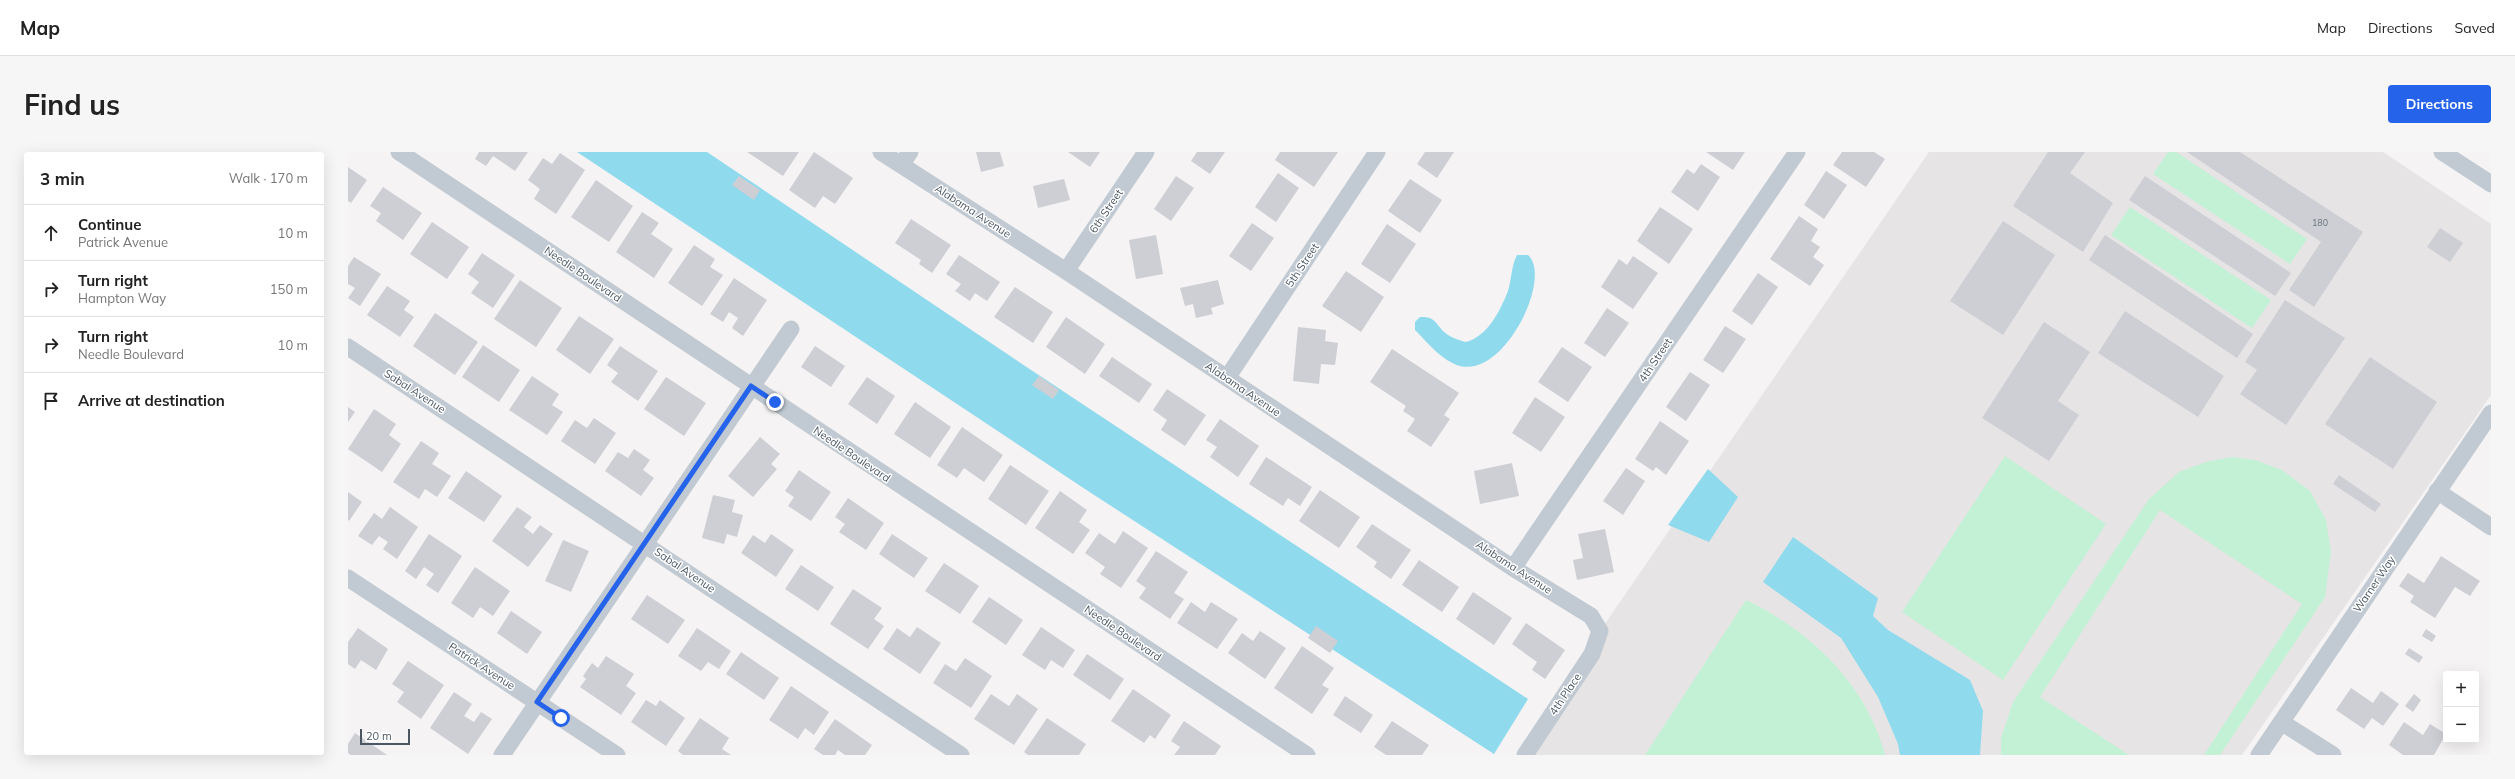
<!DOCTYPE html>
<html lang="en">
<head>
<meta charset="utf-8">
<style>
  body { margin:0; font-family:Mulish,sans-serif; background:#f6f6f6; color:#222 }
  .controls { position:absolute; right:12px; bottom:12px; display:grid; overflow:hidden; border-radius:4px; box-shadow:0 4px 16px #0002 }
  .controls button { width:36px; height:36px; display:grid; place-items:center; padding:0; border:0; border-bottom:1px solid #e0e0e0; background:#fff; color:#222; font:20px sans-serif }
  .scale { position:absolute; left:12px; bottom:10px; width:50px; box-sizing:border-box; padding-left:4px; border:2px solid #4a5661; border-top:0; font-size:11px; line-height:14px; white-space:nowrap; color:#4a5661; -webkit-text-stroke:3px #fff; paint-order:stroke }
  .stop { position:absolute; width:12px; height:12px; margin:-9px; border:3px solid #2563eb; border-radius:50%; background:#fff }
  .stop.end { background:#2563eb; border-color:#fff; box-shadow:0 1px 4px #0008 }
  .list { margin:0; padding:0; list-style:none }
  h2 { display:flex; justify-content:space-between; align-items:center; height:52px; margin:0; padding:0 16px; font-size:17px }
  h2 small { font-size:13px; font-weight:400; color:#767676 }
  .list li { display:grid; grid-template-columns:26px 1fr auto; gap:12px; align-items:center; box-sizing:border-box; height:56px; padding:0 16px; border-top:1px solid #e0e0e0 }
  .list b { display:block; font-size:15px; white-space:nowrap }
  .list p { margin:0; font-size:13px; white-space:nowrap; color:#767676 }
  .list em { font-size:13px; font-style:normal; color:#767676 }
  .icon { flex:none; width:22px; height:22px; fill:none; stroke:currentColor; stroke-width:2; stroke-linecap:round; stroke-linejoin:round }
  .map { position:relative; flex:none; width:2143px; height:603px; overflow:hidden; border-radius:4px }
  header { display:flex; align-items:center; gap:24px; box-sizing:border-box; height:56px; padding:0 20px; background:#fff; border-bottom:1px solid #e0e0e0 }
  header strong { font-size:19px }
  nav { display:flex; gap:22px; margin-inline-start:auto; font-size:14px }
  .intro { display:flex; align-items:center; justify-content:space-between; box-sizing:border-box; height:96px; padding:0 24px }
  h1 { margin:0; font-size:28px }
  .button { padding:10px 18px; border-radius:4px; background:#2563eb; color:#fff; font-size:14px; font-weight:700 }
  main { display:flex; gap:24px; padding:0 24px }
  aside { flex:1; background:#fff; border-radius:4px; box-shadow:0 4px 16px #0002 }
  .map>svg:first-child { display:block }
  .education { fill:#e6e4e5 }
  .green { fill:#c3f1d5 }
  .water { fill:#90daee }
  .building { fill:#cdcfd5 }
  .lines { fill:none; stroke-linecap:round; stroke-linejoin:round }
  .minor { stroke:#c1cad2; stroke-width:17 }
  .route { stroke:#2563eb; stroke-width:5 }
  .labels { text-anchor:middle; stroke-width:3; stroke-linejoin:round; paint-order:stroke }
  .number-label { font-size:9px; fill:#6b747e }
  .street-label { font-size:11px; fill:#4a5661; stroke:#fff }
</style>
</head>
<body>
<header>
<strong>Map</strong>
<nav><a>Map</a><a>Directions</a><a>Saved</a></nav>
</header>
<div class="intro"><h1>Find us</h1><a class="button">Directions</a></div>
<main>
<aside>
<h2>3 min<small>Walk · 170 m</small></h2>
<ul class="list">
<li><svg class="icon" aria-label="ahead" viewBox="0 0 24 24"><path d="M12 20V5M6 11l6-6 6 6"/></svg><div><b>Continue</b><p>Patrick Avenue</p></div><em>10 m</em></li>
<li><svg class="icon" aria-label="right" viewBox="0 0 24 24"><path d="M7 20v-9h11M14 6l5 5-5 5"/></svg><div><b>Turn right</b><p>Hampton Way</p></div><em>150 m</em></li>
<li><svg class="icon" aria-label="right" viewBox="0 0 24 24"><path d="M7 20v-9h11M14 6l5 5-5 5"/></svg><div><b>Turn right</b><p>Needle Boulevard</p></div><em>10 m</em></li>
<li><svg class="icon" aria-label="arrive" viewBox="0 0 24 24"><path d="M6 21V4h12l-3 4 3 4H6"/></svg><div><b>Arrive at destination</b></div></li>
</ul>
</aside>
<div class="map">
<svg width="2143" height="603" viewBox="0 0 2143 603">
  <rect width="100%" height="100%" fill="#f5f3f3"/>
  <path class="education" d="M1581,0H2035L2143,72V243L1894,603H1174L1252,479Z"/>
  <path class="green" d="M1820,0H1828L1959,87L1942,112L1805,22Z
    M1782,55L1923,148L1904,176L1763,83Z
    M1657,304L1758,372L1655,528L1554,460Z
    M1884,305L1907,308L1934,318L1962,339L1978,368L1983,400L1977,445L1872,603H1856L1954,452L1812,358L1692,545L1781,603H1653V586L1665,550L1801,347L1831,320L1858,310Z
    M1398,448C1461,478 1519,532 1537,603H1297Z"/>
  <path class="water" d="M229,0H359L674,212L1180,547L1146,602L740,339Z
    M1169,103H1180C1205,125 1157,225 1112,214C1094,209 1079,190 1067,178V170L1072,165C1086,164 1087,170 1095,179C1101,185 1110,188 1118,190C1140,184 1152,159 1160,139C1164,126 1163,115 1169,103Z
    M1360,317L1390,345L1361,390L1320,373Z
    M1445,385L1530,446L1525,464L1540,478L1622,528L1635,559L1632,603H1552L1550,592L1530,545L1493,486L1415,430Z"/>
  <path class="building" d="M131,0H180L167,19L145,4L138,14L127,7Z
    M399,0H451L435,24Z
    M466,0L505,26L487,52L475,44L467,56L441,38Z
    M628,0H652L656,14L633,20Z
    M720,0H752L742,15Z
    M849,0H877L862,22L843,9Z
    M932,0H990L966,35L927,8Z
    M1077,0H1106L1089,26L1069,12Z
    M1358,0H1397L1385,18Z
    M1494,0H1526L1537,7L1518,35L1485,13Z
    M1700,0H1737L1722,21L1765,51L1735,100L1665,54Z
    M1839,0H1892L2015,80L1966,155L1941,138L1973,90Z
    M212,1L237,18L208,62L186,47L192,37L180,28L195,6L204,12Z
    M1353,12L1372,25L1350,59L1323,40L1339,17L1346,22Z
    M0,15L19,28L3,51L0,49Z
    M1478,19L1499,33L1476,67L1456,53Z
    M930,21L951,36L928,70L907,55Z
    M391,24L412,38L406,48L384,33Z
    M828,24L846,36L823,69L806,57Z
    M1797,24L1943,121L1927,144L1781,48Z
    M716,27L722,48L690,56L685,34Z
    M1062,27L1094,48L1072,81L1040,59Z
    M248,28L285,54L261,90L223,65Z
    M35,35L74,61L55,88L28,69L33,61L22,54Z
    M1312,55L1345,77L1321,112L1289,89Z
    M294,60L311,71L303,82L325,97L306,126L268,100Z
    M1451,64L1470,77L1463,89L1472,95L1465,105L1476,113L1462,134L1422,107Z
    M563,67L603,93L584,121L571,112L573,108L547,91Z
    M1655,69L1707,103L1655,183L1602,149Z
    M84,70L121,95L99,127L62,102Z
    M904,71L926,86L903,119L881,104Z
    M1039,72L1068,92L1042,131L1013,112Z
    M2092,76L2115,91L2102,110L2079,95Z
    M808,83L815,122L788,127L781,88Z
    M1757,83L1905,182L1889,206L1741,108Z
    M346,93L367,107L362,115L375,123L354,154L320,131Z
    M134,101L167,123L145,156L123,141L131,130L120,122Z
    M611,103L652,130L639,149L627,141L622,149L607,139L613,132L598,122Z
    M1285,104L1310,121L1285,157L1253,135L1271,107L1279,113Z
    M6,105L33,122L12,154L0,146L7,136L0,132V114Z
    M998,119L1036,145L1013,180L974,154Z
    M1410,121L1430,135L1404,173L1384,159Z
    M386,126L419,148L395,184L384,176L390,166L381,160L375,170L362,162Z
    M172,128L214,156L188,195L146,167Z
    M870,128L876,152L863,156L865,162L848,166L845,152L837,154L832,136Z
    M39,134L62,149L56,158L66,165L52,185L19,163Z
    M667,135L705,160L685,191L646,165Z
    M1937,148L1997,186L1938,273L1892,242L1909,218L1897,210Z
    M1259,156L1281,171L1257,205L1236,191Z
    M1777,159L1876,224L1850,265L1750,201Z
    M87,161L130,190L107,223L65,194Z
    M231,164L266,187L242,222L208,198Z
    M718,165L757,192L737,222L698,195Z
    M1696,170L1742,200L1710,249L1731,263L1701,309L1634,266Z
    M1377,174L1398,187L1375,221L1355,208Z
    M950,175L978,178L977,189L990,191L987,213L973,212L971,232L945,229Z
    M135,193L172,218L151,250L114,225Z
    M272,194L310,219L290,249L263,230L270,221L259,213Z
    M467,194L497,214L483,235L453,215Z
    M1214,195L1244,215L1220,250L1190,230Z
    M1044,197L1111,241L1096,263L1102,267L1083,295L1059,279L1067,267L1055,259L1058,254L1022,230Z
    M764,205L804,232L791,251L751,224Z
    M2022,205L2089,250L2045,317L1977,272Z
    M1342,220L1362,233L1338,269L1318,255Z
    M184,224L211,242L204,253L215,260L199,283L161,258Z
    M691,224L711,238L705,247L684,233Z
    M318,225L358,251L336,284L296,257Z
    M519,225L547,244L529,272L500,252Z
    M819,237L858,263L837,294L813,278L819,268L805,258Z
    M1187,245L1217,265L1193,300L1164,281Z
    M567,250L603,275L582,306L546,282Z
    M0,255L7,260L0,270Z
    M26,257L48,272L41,283L53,292L34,320L0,297Z
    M246,266L268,281L247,312L213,289L227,268L239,276Z
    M872,267L911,294L890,325L862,305L869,295L858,288Z
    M1312,269L1341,289L1318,323L1308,315L1305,319L1287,307Z
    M614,275L655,303L636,330L616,316L609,326L589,313Z
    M412,285L432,302L423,312L429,317L405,345L380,324Z
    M73,289L91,301L84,312L103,324L89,345L77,337L71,347L45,330Z
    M286,297L302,308L295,318L306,326L293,344L257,319L270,300L280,306Z
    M918,305L964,335L952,354L940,346L935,354L901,332Z
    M1164,311L1171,344L1132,352L1126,319Z
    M662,313L701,339L678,373L640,347Z
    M1278,316L1297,329L1275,363L1255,349Z
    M451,318L483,340L463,369L440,354L446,345L437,339Z
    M118,319L154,344L136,370L100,346Z
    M1991,323L2033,352L2027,360L1985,332Z
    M972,338L1012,365L991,396L951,369Z
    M712,339L739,358L731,370L742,378L725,402L687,376Z
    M0,340L14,350L1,369L0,368Z
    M365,343L387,348L384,360L395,363L389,385L379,382L376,392L354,386Z
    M500,346L536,371L518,398L491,380L497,372L487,365Z
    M42,355L70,375L49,407L35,397L40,390L31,384L24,393L10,384L26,361L34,367Z
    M169,355L184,365L176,375L185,382L192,373L205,382L180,415L144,389Z
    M1024,372L1063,398L1043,427L1026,415L1029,410L1008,395Z
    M1257,377L1266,420L1229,428L1225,408L1235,406L1230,382Z
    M775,379L800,396L773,436L752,422L757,415L737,401L751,381L767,392Z
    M81,382L114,404L90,441L78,433L86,422L76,415L68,427L57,419Z
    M423,382L446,398L428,425L393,401L405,383L417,391Z
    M544,382L580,406L566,426L531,402Z
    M215,388L241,399L223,440L197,429Z
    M808,399L840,420L826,441L836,447L822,467L791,446L798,436L788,429Z
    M2093,404L2132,429L2122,444L2107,435L2087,466L2062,450L2066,444L2051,434L2060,421L2076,431Z
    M1071,408L1111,435L1094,460L1054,433Z
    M596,411L631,434L612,462L577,439Z
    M453,413L486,435L470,459L437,437Z
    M127,415L162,439L145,464L132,455L125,466L103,451Z
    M505,437L534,456L526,467L536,474L520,497L482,472Z
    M1125,440L1164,466L1146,493L1108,467Z
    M299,443L337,468L320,492L283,467Z
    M641,445L675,468L658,493L624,470Z
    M843,450L857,460L863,450L890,467L869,497L829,471Z
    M163,459L194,480L179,502L149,481Z
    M1178,471L1217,498L1197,527L1184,518L1189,510L1164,492Z
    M968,474L990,489L982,501L960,486Z
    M569,475L593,491L572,522L535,497L549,476L562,485Z
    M693,475L727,498L715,516L703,508L697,518L674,503Z
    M10,476L40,497L28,518L13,508L7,517L0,512V490Z
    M349,476L383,499L371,517L360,510L353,519L330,504Z
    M2078,477L2088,484L2084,490L2074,484Z
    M912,479L938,496L917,527L880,501L894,481L905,489Z
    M954,494L986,516L974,533L981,537L964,562L926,536Z
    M2061,496L2075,505L2071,511L2057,502Z
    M393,500L431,526L416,548L378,522Z
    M739,502L776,527L762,548L725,523Z
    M258,504L286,522L278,534L288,541L273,563L232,535L238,527L235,524L244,511L250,516Z
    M617,506L644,524L623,556L585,531L597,512L608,519Z
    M60,509L96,533L73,567L49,550L56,540L44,532Z
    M443,534L481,560L466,583L457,576L450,587L421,568Z
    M2003,536L2025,551L2033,539L2051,552L2035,574L2024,566L2016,577L1988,558Z
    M785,537L823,563L807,587L802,583L796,591L763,569Z
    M106,540L124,552L116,564L126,570L133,560L144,567L120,602L82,576Z
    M643,542L661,554L669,542L690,557L666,593L626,567Z
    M2066,542L2073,548L2065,560L2057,554Z
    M997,544L1025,563L1013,581L985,563Z
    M298,548L308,554L312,548L337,566L318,594L283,570Z
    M352,566L381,586L374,597L383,603H335L330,599Z
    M699,566L738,592L731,603H680L676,600Z
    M487,567L524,593L517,603H497L490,598L487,603H475L466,597Z
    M836,569L873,594L867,603H826L832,595L823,589Z
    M1044,569L1081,593L1074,603H1038L1026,595Z
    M2056,570L2075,583L2082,572L2098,582L2086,603H2055L2041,593Z
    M7,581L39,603H0V592Z"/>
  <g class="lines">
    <path class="minor" d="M51,0L959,603
      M533,0L718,119L1165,416L1243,464L1252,479L1244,502L1177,603
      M2094,0L2143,32
      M553,13L562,0
      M718,119L798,0
      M0,195L613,603
      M879,226L1029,0
      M2089,339L2143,375
      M1165,416L1449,0
      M0,426L269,603
      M1933,570L1985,603
      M154,603L443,177
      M1911,603L2143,261"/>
  </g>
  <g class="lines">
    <path class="route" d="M213,566L189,550L403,234L427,250"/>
  </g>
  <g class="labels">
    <g class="number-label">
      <text x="1972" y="74">180</text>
    </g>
    <g class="street-label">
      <text transform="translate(625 59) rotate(33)" y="4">Alabama Avenue</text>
      <text transform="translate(758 59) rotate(-56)" y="4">6th Street</text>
      <text transform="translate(954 113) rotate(-56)" y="4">5th Street</text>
      <text transform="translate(235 122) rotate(34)" y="4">Needle Boulevard</text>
      <text transform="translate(1307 208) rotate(-56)" y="4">4th Street</text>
      <text transform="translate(895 237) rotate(34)" y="4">Alabama Avenue</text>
      <text transform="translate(67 239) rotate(33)" y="4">Sabal Avenue</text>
      <text transform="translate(504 302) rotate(34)" y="4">Needle Boulevard</text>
      <text transform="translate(1166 415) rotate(33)" y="4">Alabama Avenue</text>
      <text transform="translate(337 418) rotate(34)" y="4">Sabal Avenue</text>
      <text transform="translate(2026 432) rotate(-56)" y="4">Warner Way</text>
      <text transform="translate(775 481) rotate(34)" y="4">Needle Boulevard</text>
      <text transform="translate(134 514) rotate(33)" y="4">Patrick Avenue</text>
      <text transform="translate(1217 542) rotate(-56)" y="4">4th Place</text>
    </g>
  </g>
</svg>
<div class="controls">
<button>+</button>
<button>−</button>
</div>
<div class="scale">20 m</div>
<div class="stop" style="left:213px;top:566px"></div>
<div class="stop end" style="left:427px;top:250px"></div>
</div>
</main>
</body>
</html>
